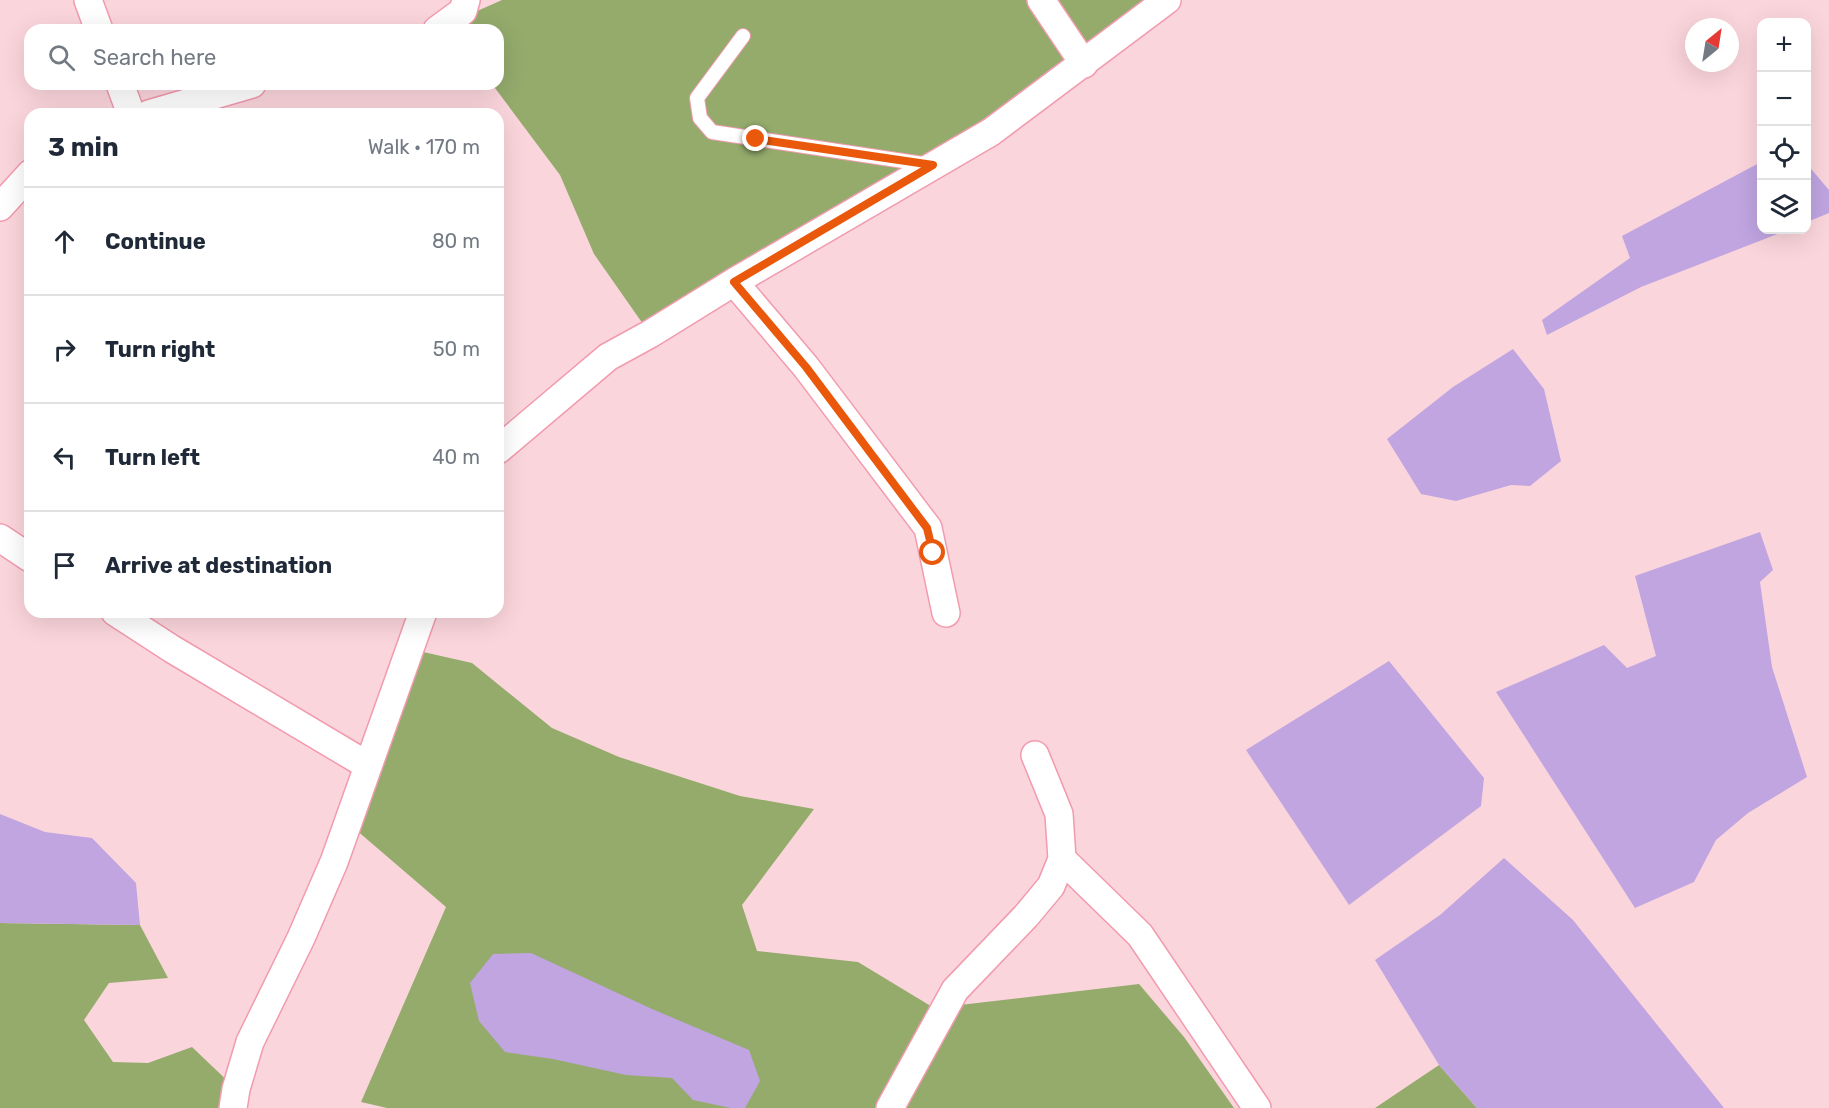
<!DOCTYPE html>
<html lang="en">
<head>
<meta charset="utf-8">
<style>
  body { margin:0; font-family:Rubik,sans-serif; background:#f2f2f3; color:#1f2937 }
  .controls { position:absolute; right:18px; top:18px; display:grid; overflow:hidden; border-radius:12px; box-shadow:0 6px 24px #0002 }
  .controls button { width:54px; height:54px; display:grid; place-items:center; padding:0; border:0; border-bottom:2px solid #e0e1e3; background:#fff; color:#1f2937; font:30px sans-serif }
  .compass { position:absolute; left:1685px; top:18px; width:54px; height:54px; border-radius:50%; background:#fff; box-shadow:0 6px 24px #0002; rotate:30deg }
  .stop { position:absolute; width:18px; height:18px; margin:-14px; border:4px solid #ea580c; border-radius:50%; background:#fff }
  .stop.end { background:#ea580c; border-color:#fff; box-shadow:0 2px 6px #0008 }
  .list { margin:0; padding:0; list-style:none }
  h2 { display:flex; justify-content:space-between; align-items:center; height:78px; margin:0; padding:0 24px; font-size:26px }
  h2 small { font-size:20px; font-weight:400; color:#747a83 }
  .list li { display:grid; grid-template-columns:39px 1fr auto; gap:18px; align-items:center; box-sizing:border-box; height:108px; padding:0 24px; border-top:2px solid #e0e1e3 }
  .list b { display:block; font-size:22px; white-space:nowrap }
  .list em { font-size:20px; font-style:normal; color:#747a83 }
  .icon { flex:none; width:33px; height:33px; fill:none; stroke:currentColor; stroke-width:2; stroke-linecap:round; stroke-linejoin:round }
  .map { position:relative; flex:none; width:1829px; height:1108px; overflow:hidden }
  .search { position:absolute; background:#fff; box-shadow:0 6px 24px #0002; left:24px; top:24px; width:480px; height:66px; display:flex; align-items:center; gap:15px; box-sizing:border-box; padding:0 21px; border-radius:18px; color:#747a83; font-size:22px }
  .panel { position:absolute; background:#fff; box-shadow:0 6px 24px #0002; left:24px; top:108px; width:480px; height:510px; border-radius:18px }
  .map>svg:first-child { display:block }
  .forest { fill:#94ab6c }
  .water { fill:#c0a5e1 }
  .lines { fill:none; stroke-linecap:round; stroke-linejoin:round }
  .lane-casing { stroke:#f29aae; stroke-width:16 }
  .street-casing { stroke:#f29aae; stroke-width:30 }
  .lane { stroke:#fff; stroke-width:14 }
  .street { stroke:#fff; stroke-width:27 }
  .route { stroke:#ea580c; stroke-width:8 }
</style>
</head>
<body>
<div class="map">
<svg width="1829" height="1108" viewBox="0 0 1829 1108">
  <rect width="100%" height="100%" fill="#fbd5dc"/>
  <path class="forest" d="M502,0H1156L978,123L738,272L650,334L594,254L560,175L492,84H498V30H453L448,24Z
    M410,649L472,663L552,728L619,757L740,796L814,809L742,905L757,951L858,962L934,1008L1139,984L1184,1037L1234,1108H387L361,1102L446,907L348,823Z
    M0,923L140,925L168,978L109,983L84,1020L113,1062L148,1063L192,1047L236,1089L233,1108H0Z
    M1439,1065L1477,1108H1375Z"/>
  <path class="water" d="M1761,162L1762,230H1788L1641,287L1547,335L1542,320L1630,258L1622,236Z
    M1807,164L1829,190V213L1807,222Z
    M1513,349L1544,389L1561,461L1530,486L1511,485L1456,501L1421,494L1387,439L1453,387Z
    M1760,532L1773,570L1760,582L1772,667L1807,777L1748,813L1716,840L1694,882L1635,908L1496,692L1604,645L1627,668L1656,656L1635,576Z
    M1389,661L1484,778L1481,806L1349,905L1246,750Z
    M0,814L45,832L92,838L136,883L140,925L0,923Z
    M1504,858L1573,920L1724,1108H1477L1439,1065L1375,960L1440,915Z
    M531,953L652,1009L749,1050L760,1081L745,1108H731L693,1100L672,1078L626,1075L553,1059L505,1052L479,1021L470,983L493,954Z"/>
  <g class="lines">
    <defs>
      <path id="lane" d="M743,36L697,98L700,118L712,132L930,165"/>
      <path id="street" d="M88,0L99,30
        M1041,0L1084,64
        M437,30L463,11L466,0
        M120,84L131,114
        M149,114L252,84
        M0,207L30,174
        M734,282L806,367L928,528L946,613
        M498,450L608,357L650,334L734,282L991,132L1167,0
        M0,538L30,558
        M115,612L172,649L367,765
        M1062,859L1140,935L1257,1108
        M233,1108L236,1089L250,1042L301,938L334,862L423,612
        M890,1108L955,990L1026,916L1051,886L1062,859L1059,814L1035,755"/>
    </defs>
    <use href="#lane" class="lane-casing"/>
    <use href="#street" class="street-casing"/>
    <use href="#lane" class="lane"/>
    <use href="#street" class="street"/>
  </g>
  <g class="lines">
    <path class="route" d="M756,139L933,165L734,282L806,367L927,528L933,553"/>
  </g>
</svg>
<div class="controls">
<button>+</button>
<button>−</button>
<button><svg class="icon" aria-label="locate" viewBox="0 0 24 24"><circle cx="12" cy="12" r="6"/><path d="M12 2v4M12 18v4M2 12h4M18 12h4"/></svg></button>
<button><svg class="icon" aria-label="layers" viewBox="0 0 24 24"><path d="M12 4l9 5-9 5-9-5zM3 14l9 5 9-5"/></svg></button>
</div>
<svg class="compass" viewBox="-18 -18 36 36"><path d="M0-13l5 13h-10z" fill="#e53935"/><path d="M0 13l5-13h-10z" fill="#747a83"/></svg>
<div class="stop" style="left:933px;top:553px"></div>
<div class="stop end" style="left:756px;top:139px"></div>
<div class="search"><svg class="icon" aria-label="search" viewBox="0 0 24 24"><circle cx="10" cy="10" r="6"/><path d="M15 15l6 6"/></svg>Search here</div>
<section class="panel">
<h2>3 min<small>Walk · 170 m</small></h2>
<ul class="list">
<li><svg class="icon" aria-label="ahead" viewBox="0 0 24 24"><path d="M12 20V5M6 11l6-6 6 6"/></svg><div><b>Continue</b></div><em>80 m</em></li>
<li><svg class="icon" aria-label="right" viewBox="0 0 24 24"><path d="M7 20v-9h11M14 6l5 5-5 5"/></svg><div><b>Turn right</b></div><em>50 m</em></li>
<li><svg class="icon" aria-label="left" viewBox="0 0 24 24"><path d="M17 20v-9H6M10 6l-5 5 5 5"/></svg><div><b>Turn left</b></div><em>40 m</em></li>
<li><svg class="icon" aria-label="arrive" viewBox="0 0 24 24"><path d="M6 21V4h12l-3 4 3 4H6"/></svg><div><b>Arrive at destination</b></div></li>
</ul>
</section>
</div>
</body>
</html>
